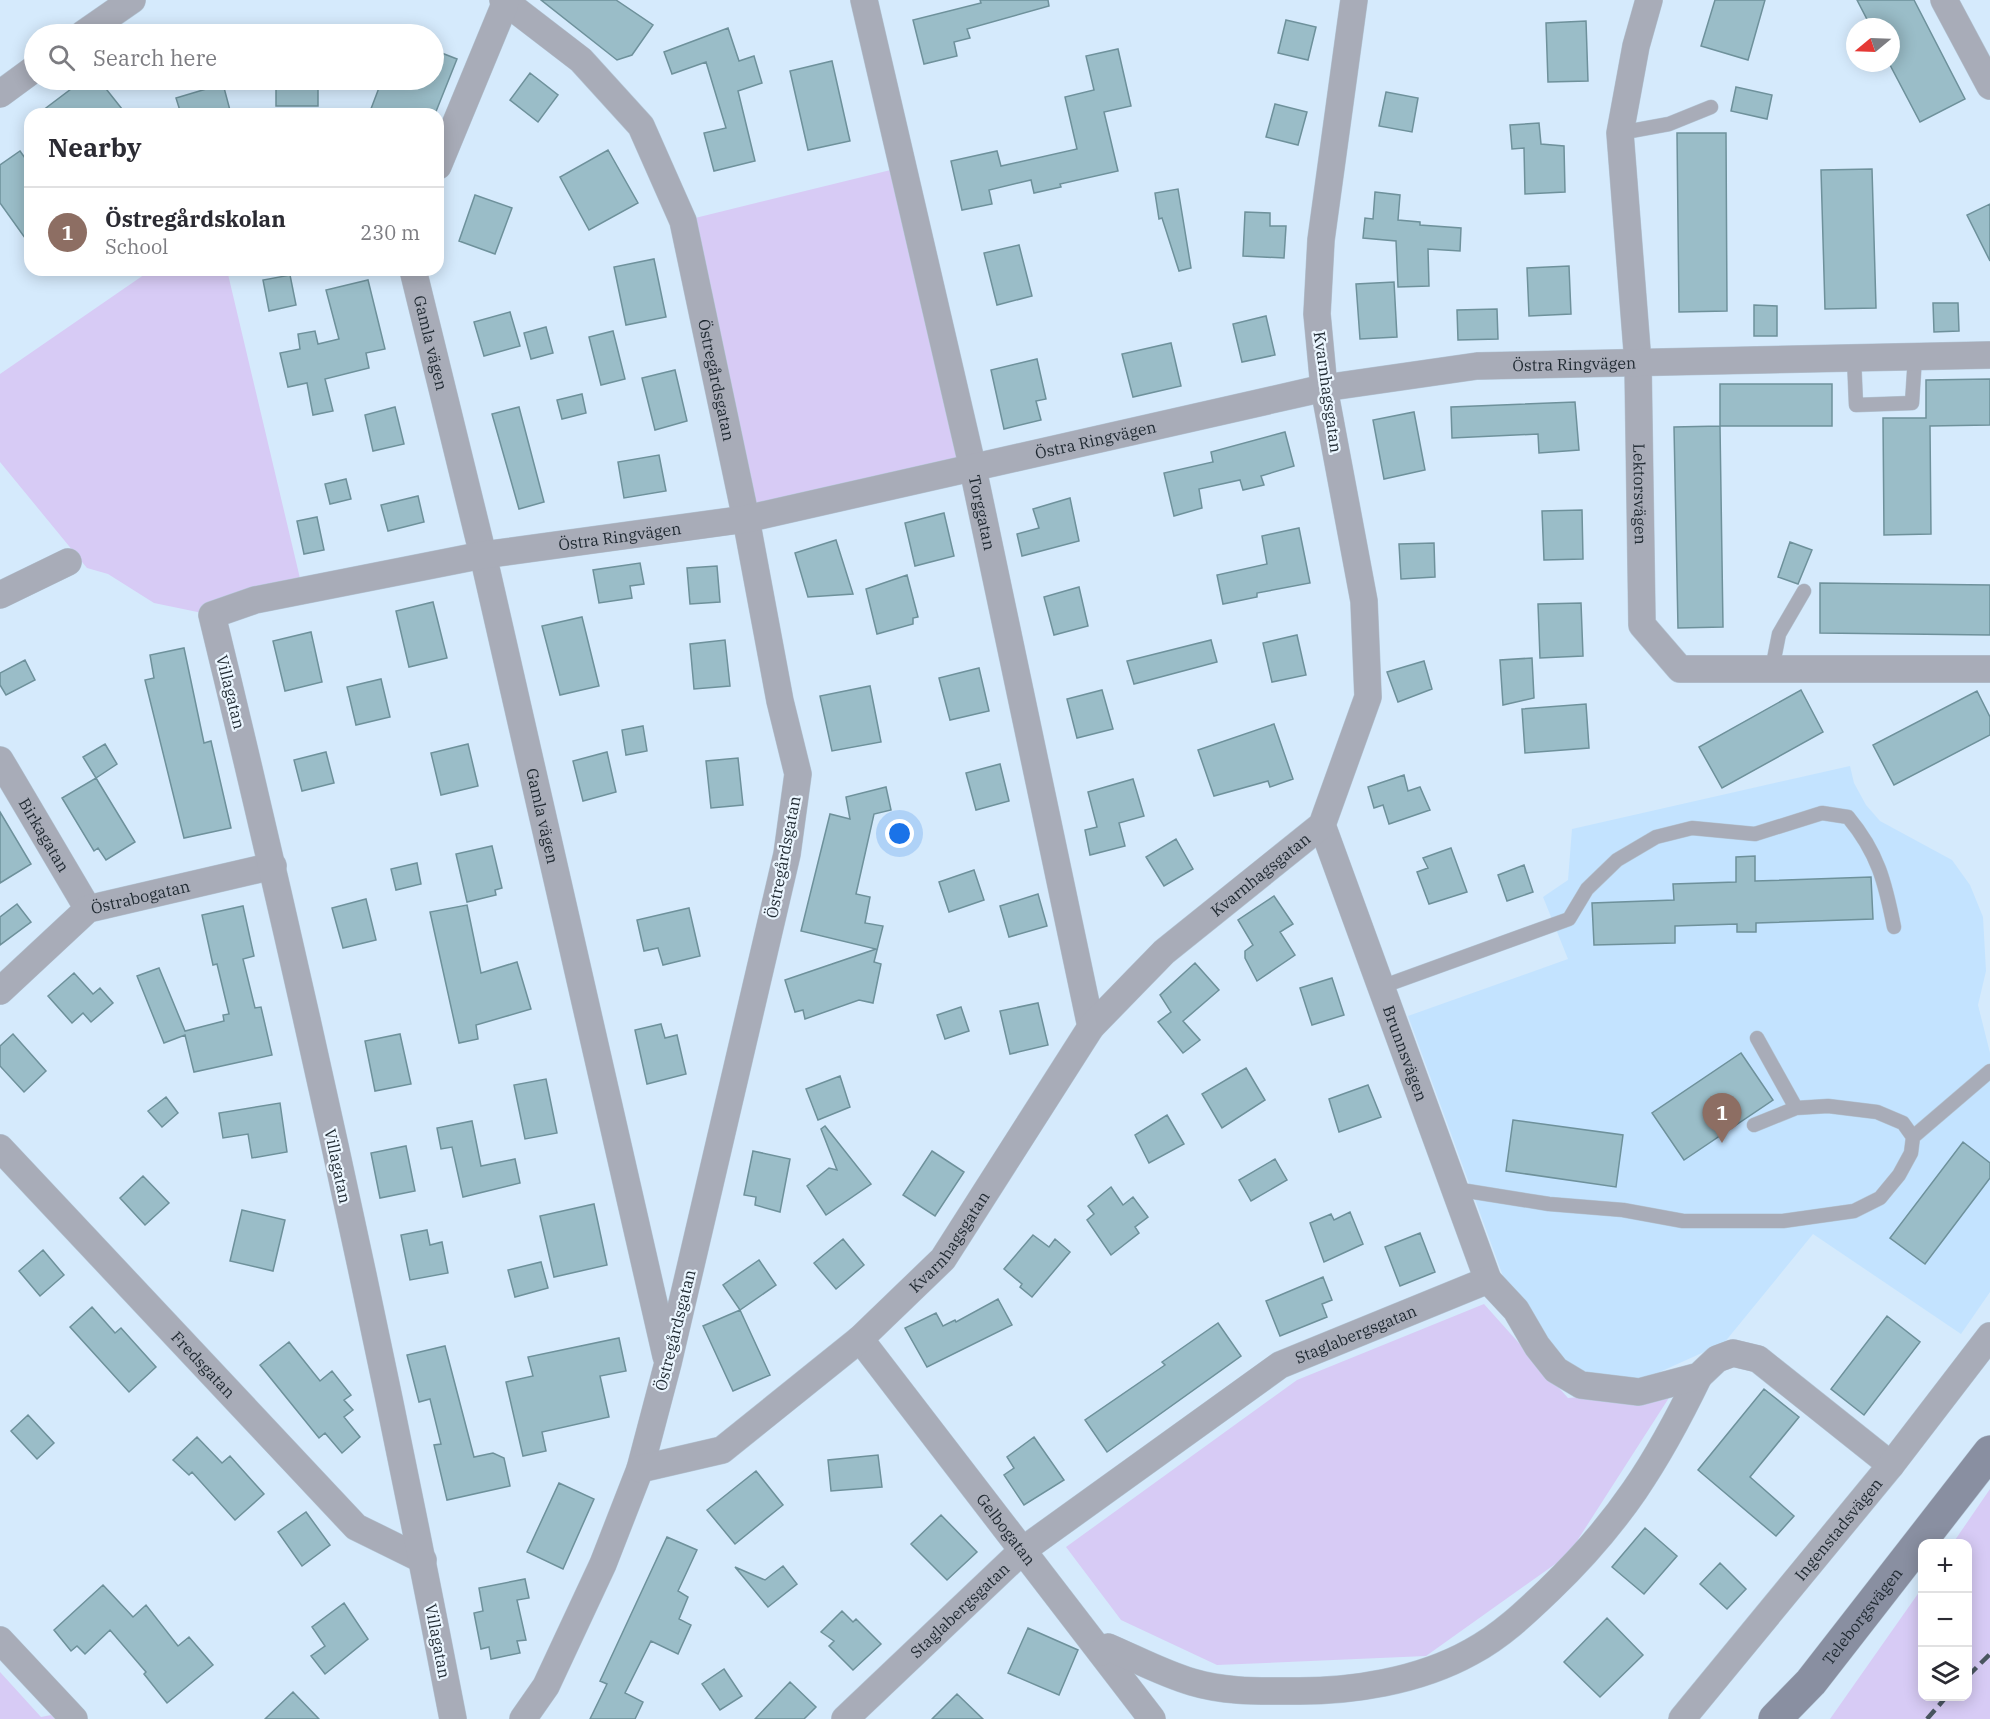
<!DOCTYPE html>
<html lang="en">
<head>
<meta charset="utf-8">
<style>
  body { margin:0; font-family:"IBM Plex Serif",serif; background:#f2f2f3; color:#2b2b33 }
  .controls { position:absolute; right:18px; bottom:18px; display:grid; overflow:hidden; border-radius:12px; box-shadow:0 3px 15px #0003 }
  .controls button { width:54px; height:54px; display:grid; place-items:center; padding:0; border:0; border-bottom:2px solid #e1e1e2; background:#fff; color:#2b2b33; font:30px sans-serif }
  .compass { position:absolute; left:1846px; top:18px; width:54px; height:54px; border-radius:50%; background:#fff; box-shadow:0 3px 15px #0003; rotate:251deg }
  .you { position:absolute; left:900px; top:834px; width:21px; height:21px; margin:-15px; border:4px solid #fff; border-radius:50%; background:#1a73e8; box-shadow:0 0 0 9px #1a73e833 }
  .badge { display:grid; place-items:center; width:39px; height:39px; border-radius:50%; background:#71751c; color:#fff; font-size:20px; font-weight:700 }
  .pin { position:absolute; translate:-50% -50px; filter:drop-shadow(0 2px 3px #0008) }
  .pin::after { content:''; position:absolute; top:32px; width:21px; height:18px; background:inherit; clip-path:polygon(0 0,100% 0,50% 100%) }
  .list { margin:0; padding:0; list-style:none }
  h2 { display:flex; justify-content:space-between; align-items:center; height:78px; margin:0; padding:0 24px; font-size:26px }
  h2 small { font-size:20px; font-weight:400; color:#7c7c81 }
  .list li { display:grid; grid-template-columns:39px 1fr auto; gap:18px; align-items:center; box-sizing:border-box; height:90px; padding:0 24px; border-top:2px solid #e1e1e2 }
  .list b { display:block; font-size:22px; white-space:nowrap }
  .list p { margin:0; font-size:20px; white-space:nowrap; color:#7c7c81 }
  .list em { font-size:20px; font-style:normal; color:#7c7c81 }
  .icon { flex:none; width:33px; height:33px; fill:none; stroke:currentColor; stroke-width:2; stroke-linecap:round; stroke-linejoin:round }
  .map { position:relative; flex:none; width:1990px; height:1719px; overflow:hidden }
  .search { position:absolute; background:#fff; box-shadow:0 3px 15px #0003; left:24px; top:24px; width:420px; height:66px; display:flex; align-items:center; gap:15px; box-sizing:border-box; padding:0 21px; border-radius:33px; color:#7c7c81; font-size:22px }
  .panel { position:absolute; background:#fff; box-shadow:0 3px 15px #0003; left:24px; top:108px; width:420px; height:168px; border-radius:18px }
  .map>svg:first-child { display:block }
  .built { fill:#c3e3ff }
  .green { fill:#d7cbf5 }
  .building { fill:#9abdc8; stroke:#6e919b; stroke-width:1.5 }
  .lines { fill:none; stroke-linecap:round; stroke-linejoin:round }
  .service-casing { stroke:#b4c7d7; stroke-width:15 }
  .minor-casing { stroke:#b4c7d7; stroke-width:28 }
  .secondary-casing { stroke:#b4c7d7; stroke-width:34 }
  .service { stroke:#a8acb8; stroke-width:14 }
  .minor { stroke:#a8acb8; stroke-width:27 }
  .secondary { stroke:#898fa1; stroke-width:33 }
  .rail { stroke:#4a5661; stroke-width:4.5; stroke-dasharray:12 6; stroke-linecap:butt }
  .labels { text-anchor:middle; stroke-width:4.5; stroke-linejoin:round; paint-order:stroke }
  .street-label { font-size:16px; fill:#1f2931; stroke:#ebf6ff }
</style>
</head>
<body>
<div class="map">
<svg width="1990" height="1719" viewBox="0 0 1990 1719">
  <rect width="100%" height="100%" fill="#d5eafc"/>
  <path class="built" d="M1850,766L1854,783L1866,805L1880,821L1952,860L1970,885L1983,917L1986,971L1978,1005L1990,1053V1292L1961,1334L1813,1234L1724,1343L1642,1380L1589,1374L1551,1352L1504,1279L1408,1016L1568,959L1543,897L1568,880L1572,829Z"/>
  <path class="green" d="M903,167L973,469L746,519L683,221Z
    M151,270H227L303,591L212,615L154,603L108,574L87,568L0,462V374Z
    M1484,1304L1568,1398L1674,1390L1568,1555L1426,1656L1217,1665L1121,1620L1066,1547L1297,1380Z
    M1990,1489V1719H1830L1922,1588V1696H1968V1544L1953,1543Z
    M0,1672L41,1717L51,1715L55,1719H0Z"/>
  <path class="building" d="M541,0H616L653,25L632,55L617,60Z
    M980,0H1048L1049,6L967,29L970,38L954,42L957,56L924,64L913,20L981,3Z
    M1715,0H1765L1748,60L1701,46Z
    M1857,0H1914L1965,99L1920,122L1889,63L1891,27H1871Z
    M1286,20L1316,27L1308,60L1278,53Z
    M1586,21L1588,81L1548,82L1546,23Z
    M728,28L739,61L754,56L762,83L738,91L755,161L714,171L704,133L726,128L706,62L672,74L664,52Z
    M1118,49L1131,106L1104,112L1118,171L1060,184L1061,187L1034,193L1031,180L989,190L992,204L962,210L951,161L997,151L1001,166L1077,149L1065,97L1094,90L1086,56Z
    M434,50L457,59L435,114H369L382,80H434Z
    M832,61L850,141L808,150L790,71Z
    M530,73L558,95L538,122L510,100Z
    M83,80H99L126,114H38Z
    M276,80H318V106H276Z
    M223,84L231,114H181L176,98Z
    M1736,87L1772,95L1767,119L1731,111Z
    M1386,92L1418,98L1412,132L1379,126Z
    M1275,104L1307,112L1298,145L1266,137Z
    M1539,123L1541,144L1564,146L1565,192L1525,194L1524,148L1512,149L1510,125Z
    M1677,133H1726L1727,311L1679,312Z
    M608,150L638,203L589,230L560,177Z
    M20,151L30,165V245L0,203V165Z
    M1872,169L1876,308L1825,309L1821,170Z
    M1178,189L1191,268L1179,271L1162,218L1159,219L1155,193Z
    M1375,192L1400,195L1398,220L1420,222V225L1461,228L1460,251L1428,249L1429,286L1398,287L1396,241L1363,238L1365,218L1373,219Z
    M475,195L512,208L495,254L459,241Z
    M1990,204V261L1967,215Z
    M1245,212L1270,213V226H1286L1284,258L1243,256Z
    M1019,245L1032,296L997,305L984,253Z
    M654,259L666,317L626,325L614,267Z
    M1569,266L1571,314L1529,316L1527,268Z
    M290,275L296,305L269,311L263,280Z
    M368,280L385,349L366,353L369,368L325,379L333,411L313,415L307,383L288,387L280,353L300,349L298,334L315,331L318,344L339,339L326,290Z
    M1394,282L1397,337L1360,339L1356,284Z
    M1933,303H1958L1959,331L1934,332Z
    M1754,305L1777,306V336H1754Z
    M1497,309L1498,339L1458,340L1457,310Z
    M510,312L520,346L484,356L474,322Z
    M1266,316L1275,355L1242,362L1233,324Z
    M546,327L553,353L531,359L524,333Z
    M613,331L625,379L601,385L589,337Z
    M1171,343L1181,386L1133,397L1122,354Z
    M1037,359L1046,399L1036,401L1041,420L1004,429L991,370Z
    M675,370L687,421L655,430L642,378Z
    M1990,379V425L1930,426L1931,534L1884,535L1883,418H1926V380Z
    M1720,384H1832V426H1720Z
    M582,394L586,413L562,419L557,400Z
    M1575,402L1579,450L1539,453L1538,434L1452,438L1451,407Z
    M395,407L404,444L373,451L365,415Z
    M519,407L544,502L519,509L492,414Z
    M1414,412L1425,470L1384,479L1373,420Z
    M1720,426L1723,627L1678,628L1674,427Z
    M1285,432L1294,466L1261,476L1264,485L1243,490L1240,480L1199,489L1202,508L1174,516L1164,473L1213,462L1211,452Z
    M659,455L666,491L624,498L618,462Z
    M346,479L351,499L330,504L325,484Z
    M418,496L424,522L388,531L381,505Z
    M1070,498L1079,541L1022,556L1017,534L1039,528L1033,509Z
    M1582,510L1583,559L1544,560L1542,511Z
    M944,513L954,556L915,566L905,523Z
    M317,517L324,550L304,554L297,521Z
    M1299,528L1310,583L1257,593V597L1223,604L1217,575L1267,564L1262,536Z
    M836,540L853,594L808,597L795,553Z
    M1790,542L1812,550L1798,584L1778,577Z
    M1434,543L1435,577L1401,579L1399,544Z
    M640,563L644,584L630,586L632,598L599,603L593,570Z
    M717,566L720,602L690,604L687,568Z
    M907,575L918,617L913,618V624L877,634L866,589Z
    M1820,583L1990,585V635L1820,633Z
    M1079,587L1088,626L1054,635L1044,597Z
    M433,602L447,658L409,667L396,611Z
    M1581,603L1583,656L1540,658L1538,604Z
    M582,617L599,686L560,695L542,626Z
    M311,632L322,682L285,691L273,641Z
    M1297,635L1306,675L1272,682L1263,643Z
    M725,640L730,686L694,689L690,644Z
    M1211,640L1217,662L1134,684L1127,661Z
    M184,648L204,743L211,741L231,828L184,838L145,680L154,678L150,655Z
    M1532,658L1534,698L1503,705L1500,660Z
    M25,660L35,680L6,695L0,685V673Z
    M1424,661L1432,689L1398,702L1387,672Z
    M979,668L989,711L950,720L939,678Z
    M381,679L390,717L356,725L347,687Z
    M870,686L881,742L832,751L820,696Z
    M1102,690L1113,729L1077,738L1067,699Z
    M1801,690L1823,732L1722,788L1699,747Z
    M1977,691L1990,717V735L1894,785L1873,745Z
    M1586,704L1589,748L1525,753L1522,709Z
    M1274,724L1293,779L1270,787L1268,781L1214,796L1198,750Z
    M643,726L647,751L626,755L622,730Z
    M105,744L117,764L96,778L83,757Z
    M468,744L478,786L441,795L431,753Z
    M326,752L334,783L302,791L294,760Z
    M607,752L616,792L583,801L573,761Z
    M738,758L743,805L711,808L706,761Z
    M1000,764L1009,801L976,810L966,773Z
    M1404,775L1408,791L1420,787L1430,810L1389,824L1383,805L1374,808L1368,787Z
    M96,778L135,842L106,860L98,848L94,851L62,798Z
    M1133,779L1144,816L1119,823L1125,846L1090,855L1085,830L1097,827L1088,792Z
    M886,787L891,810L874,814L856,894L870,897L865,923L883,926L874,962L881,964L873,1003L859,1000L805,1019L803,1010L795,1012L785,980L876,949L801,931L830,814L850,819L846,797Z
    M0,812L31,864L0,883Z
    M1176,839L1193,869L1164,886L1146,857Z
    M492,846L502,888L495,890L496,895L467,902L456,854Z
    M1451,848L1467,892L1429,904L1417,872L1428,868L1423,858Z
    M1755,856V881L1871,877L1873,919L1756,923V932H1737V924L1675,926V943L1594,945L1592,903L1674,900L1673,884L1736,882V857Z
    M417,863L421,884L396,890L391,869Z
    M1524,865L1533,892L1507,901L1498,875Z
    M974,870L984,900L949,912L939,882Z
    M1038,894L1047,926L1009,937L1000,906Z
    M1274,896L1293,924L1280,932L1295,955L1257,981L1245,958V951L1253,945L1238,920Z
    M366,899L376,940L343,948L332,908Z
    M17,904L31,922L0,945V917Z
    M467,905L481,973L517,962L531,1009L476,1025L478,1039L459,1043L430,912Z
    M243,906L254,956L243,959L255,1008L261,1007L272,1055L194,1072L185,1035L164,1043L137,976L159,968L185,1031L224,1021L223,1015L229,1014L217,964L213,965L202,915Z
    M689,908L700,956L663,965L658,948L644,951L637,920Z
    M1195,963L1219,990L1183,1021L1200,1040L1183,1053L1158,1022L1171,1012L1160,995Z
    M74,973L93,994L100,988L113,1003L91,1022L83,1013L72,1023L48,996Z
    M1332,978L1344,1015L1312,1025L1300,988Z
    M1038,1003L1048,1045L1010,1054L1000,1011Z
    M961,1007L969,1031L945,1039L937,1015Z
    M661,1024L665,1038L677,1035L686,1074L647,1084L635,1030Z
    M13,1034L46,1071L24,1092L0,1066V1046Z
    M400,1034L411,1084L375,1091L365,1041Z
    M1741,1053L1773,1100L1684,1160L1652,1113Z
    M1246,1068L1265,1100L1222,1128L1202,1094Z
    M840,1076L850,1107L818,1120L806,1089Z
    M546,1079L557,1133L525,1139L514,1085Z
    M1368,1085L1381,1117L1339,1132L1329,1099Z
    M166,1097L178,1113L162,1127L148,1111Z
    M280,1103L287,1152L252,1158L248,1134L223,1138L219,1113Z
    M1167,1115L1184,1144L1149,1163L1135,1135Z
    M1513,1120L1623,1135L1616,1187L1506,1171Z
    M472,1121L481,1166L515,1159L520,1183L463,1197L452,1147L441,1149L437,1128Z
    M825,1126L871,1184L826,1215L807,1186L829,1168L837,1170L821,1129Z
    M1963,1142L1990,1163V1178L1925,1264L1890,1238Z
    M406,1146L415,1191L380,1198L371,1153Z
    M753,1151L790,1159L780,1212L755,1205L756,1197L744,1195Z
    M932,1151L964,1172L935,1216L903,1195Z
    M1275,1159L1287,1180L1251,1201L1239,1180Z
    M143,1176L169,1203L145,1225L120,1198Z
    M1111,1187L1123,1205L1133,1197L1148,1217L1135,1227L1139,1233L1111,1255L1087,1220L1094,1214L1088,1206Z
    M594,1204L607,1265L554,1277L540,1216Z
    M242,1210L285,1220L273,1271L230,1261Z
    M1350,1212L1363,1244L1324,1262L1310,1223L1331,1214L1334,1220Z
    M427,1230L430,1245L442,1242L448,1273L410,1280L401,1235Z
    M1420,1233L1435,1272L1400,1286L1385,1247Z
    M1033,1235L1049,1247L1055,1239L1070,1252L1032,1297L1020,1287L1022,1284L1004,1269Z
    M843,1239L864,1265L836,1289L814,1263Z
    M43,1250L64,1275L40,1296L19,1271Z
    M759,1260L776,1285L740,1310L723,1285Z
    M541,1262L548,1288L515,1297L508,1270Z
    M1323,1277L1332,1300L1322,1304L1327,1317L1280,1336L1266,1301Z
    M998,1299L1012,1325L927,1367L905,1328L936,1313L943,1326L955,1320L956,1322Z
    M92,1307L115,1333L121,1328L156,1367L129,1392L70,1327Z
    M740,1310L770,1375L733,1391L703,1326Z
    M1887,1316L1920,1342L1864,1415L1831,1389Z
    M1218,1323L1241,1356L1107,1452L1085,1420L1165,1365L1162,1362Z
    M619,1338L626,1371L600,1376L609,1417L542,1432L546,1451L523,1456L506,1382L533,1376L528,1357Z
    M289,1342L320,1381L332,1371L351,1395L344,1400L353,1410L344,1417L360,1437L342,1453L325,1433L319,1438L260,1365Z
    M445,1346L474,1457L493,1453L504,1458L510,1486L447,1500L434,1445L441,1444L430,1399L419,1402L407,1355Z
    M1764,1389L1799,1417L1750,1477L1794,1516L1776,1536L1698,1470Z
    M28,1415L54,1443L37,1459L11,1431Z
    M197,1437L222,1463L230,1456L264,1494L235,1520L192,1472L189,1475L173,1460Z
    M1034,1437L1064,1480L1024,1505L1004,1475L1014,1468L1007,1457Z
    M878,1455L882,1487L831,1491L828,1460Z
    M756,1471L783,1505L735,1544L707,1510Z
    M559,1483L594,1499L563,1569L527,1552Z
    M306,1512L330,1545L302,1566L278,1532Z
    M941,1515L977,1552L947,1580L911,1544Z
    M1645,1528L1677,1556L1644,1594L1612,1567Z
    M667,1537L697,1550L678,1591L688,1597L679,1619L691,1625L678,1654L651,1641L625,1693L643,1702L635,1719H590L607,1684L600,1681Z
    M1720,1563L1746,1589L1727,1609L1700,1584Z
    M783,1566L797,1584L768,1607L735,1567L765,1580Z
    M525,1579L529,1598L517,1600L526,1640L517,1641L520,1653L491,1659L489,1647L481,1649L474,1613L483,1611L479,1588Z
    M103,1585L133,1617L146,1605L178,1646L189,1637L213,1665L167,1703L144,1674L146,1672L110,1630L85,1654L77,1646L71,1651L54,1630Z
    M344,1603L368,1639L325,1674L311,1656L325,1646L312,1627Z
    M842,1611L853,1622L856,1619L881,1644L853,1670L829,1646L834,1641L821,1632Z
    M1607,1618L1643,1655L1600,1697L1564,1662Z
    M1028,1628L1078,1650L1059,1695L1008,1673Z
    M724,1669L742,1696L720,1710L702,1684Z
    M790,1682L816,1707L804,1719H755Z
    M293,1692L319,1719H265Z
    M957,1694L983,1719H932Z"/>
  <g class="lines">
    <defs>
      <path id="service" d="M1620,133L1669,124L1711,107
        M1854,358L1856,405L1912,403L1915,357
        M1772,669L1779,634L1804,591
        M1381,987L1569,919L1587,889L1617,860L1656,837L1692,828L1755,834L1822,813L1848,817C1878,853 1885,882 1894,927
        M1757,1038L1796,1108
        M1754,1125L1796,1108L1828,1106L1877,1112L1903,1123L1913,1137
        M1455,1189L1549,1204L1623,1210L1683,1221H1783L1854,1211L1880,1198L1899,1175L1911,1153L1913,1137L1990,1071"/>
      <g id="minor">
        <path id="s1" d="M503,0L581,60L641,126L683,221L746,519L780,701L798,774L787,854L668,1363L640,1469L603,1564L546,1686L523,1719"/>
        <path id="s2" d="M864,0L973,469L1091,1027"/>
        <path id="s3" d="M1649,0L1636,46L1620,133L1638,363L1642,625L1680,669H1990"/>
        <path d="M1944,0L1990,86"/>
        <path d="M83,34L132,0"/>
        <path d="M0,94L34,69"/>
        <path d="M438,166L505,4"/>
        <path id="s4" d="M413,270L483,555L666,1356"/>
        <path d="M0,595L68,562"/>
        <path id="s5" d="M0,760L88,909"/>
        <path id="s6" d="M1322,825L1488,1280"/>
        <path id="s7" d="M0,991L88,909L273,866"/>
        <path id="s8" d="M0,1148L356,1527L423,1560"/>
        <path id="s9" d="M860,1339L1152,1719"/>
        <path id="s10" d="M640,1469L722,1450L860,1339L943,1259L1091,1027L1164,952L1322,825L1368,697L1364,601L1324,388L1317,314L1321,240L1354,0"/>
        <path d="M0,1640L74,1719"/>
        <path d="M1101,1652L1108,1647C1136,1659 1164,1674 1192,1682C1225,1692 1258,1691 1291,1691C1351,1692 1419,1681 1471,1652C1501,1636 1525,1613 1549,1590C1619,1523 1657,1463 1699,1376"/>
        <path id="s11" d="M453,1719C382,1349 301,981 212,615L255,600L483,555L746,519L1324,388L1477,366L1990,355"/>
        <path id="s12" d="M845,1719L1023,1550L1280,1365L1488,1280L1516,1310L1537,1346L1556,1370L1581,1385L1639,1392L1699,1376L1717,1359L1733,1353L1758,1359L1891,1465"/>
        <path id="s13" d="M1682,1719L1891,1465L1990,1336"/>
      </g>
      <g id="secondary">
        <path id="s14" d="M1775,1719L1811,1682L1990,1452"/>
      </g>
    </defs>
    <use href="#service" class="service-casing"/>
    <use href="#minor" class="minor-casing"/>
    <use href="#secondary" class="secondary-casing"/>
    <use href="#service" class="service"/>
    <use href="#minor" class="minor"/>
    <use href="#secondary" class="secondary"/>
    <path class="rail" d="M1968,1676L1990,1654
      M1927,1719L1947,1696"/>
  </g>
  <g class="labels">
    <g class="street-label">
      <text dy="6" stroke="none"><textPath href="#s4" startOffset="75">Gamla vägen</textPath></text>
      <text dy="6" stroke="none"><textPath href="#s11" startOffset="2518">Östra Ringvägen</textPath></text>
      <text dy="6" stroke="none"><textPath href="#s1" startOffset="454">Östregårdsgatan</textPath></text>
      <text transform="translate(1328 392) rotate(82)" y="6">Kvarnhagsgatan</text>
      <text dy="6" stroke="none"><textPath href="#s11" startOffset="2032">Östra Ringvägen</textPath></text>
      <text dy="6" stroke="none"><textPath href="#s3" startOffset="498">Lektorsvägen</textPath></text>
      <text dy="6" stroke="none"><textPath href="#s2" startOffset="526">Torggatan</textPath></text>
      <text dy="6" stroke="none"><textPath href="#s11" startOffset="1546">Östra Ringvägen</textPath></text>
      <text transform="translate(231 692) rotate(76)" y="6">Villagatan</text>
      <text dy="6" stroke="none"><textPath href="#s4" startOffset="561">Gamla vägen</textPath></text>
      <text dy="6" stroke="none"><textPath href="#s5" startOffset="87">Birkagatan</textPath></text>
      <text transform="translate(783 857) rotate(-79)" y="6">Östregårdsgatan</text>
      <text dy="6" stroke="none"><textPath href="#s10" startOffset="880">Kvarnhagsgatan</textPath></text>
      <text dy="6" stroke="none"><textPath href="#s7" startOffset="174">Östrabogatan</textPath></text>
      <text dy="6" stroke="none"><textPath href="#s6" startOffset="243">Brunnsvägen</textPath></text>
      <text transform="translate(338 1166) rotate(78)" y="6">Villagatan</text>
      <text dy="6" stroke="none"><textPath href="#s10" startOffset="394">Kvarnhagsgatan</textPath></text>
      <text transform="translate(675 1330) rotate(-76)" y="6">Östregårdsgatan</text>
      <text dy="6" stroke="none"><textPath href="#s12" startOffset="644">Staglabergsgatan</textPath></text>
      <text dy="6" stroke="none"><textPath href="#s8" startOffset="297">Fredsgatan</textPath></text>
      <text dy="6" stroke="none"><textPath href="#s9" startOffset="240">Gelbogatan</textPath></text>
      <text dy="6" stroke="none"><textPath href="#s13" startOffset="246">Ingenstadsvägen</textPath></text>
      <text dy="6" stroke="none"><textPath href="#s12" startOffset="158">Staglabergsgatan</textPath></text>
      <text dy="6" stroke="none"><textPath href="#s14" startOffset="135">Teleborgsvägen</textPath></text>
      <text transform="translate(438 1641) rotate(79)" y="6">Villagatan</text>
    </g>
  </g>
</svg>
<div class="controls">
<button>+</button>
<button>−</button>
<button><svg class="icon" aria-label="layers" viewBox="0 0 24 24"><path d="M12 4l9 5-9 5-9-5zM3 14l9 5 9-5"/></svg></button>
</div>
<svg class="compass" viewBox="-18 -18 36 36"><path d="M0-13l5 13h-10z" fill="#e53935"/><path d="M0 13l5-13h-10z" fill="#7c7c81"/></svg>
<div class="you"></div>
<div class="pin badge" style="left:1722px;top:1143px;background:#8d6e63">1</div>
<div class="search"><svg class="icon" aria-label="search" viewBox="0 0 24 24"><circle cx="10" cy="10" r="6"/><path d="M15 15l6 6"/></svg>Search here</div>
<section class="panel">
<h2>Nearby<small></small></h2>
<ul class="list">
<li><span class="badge" style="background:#8d6e63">1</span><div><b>Östregårdskolan</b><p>School</p></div><em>230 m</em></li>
</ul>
</section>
</div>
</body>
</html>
